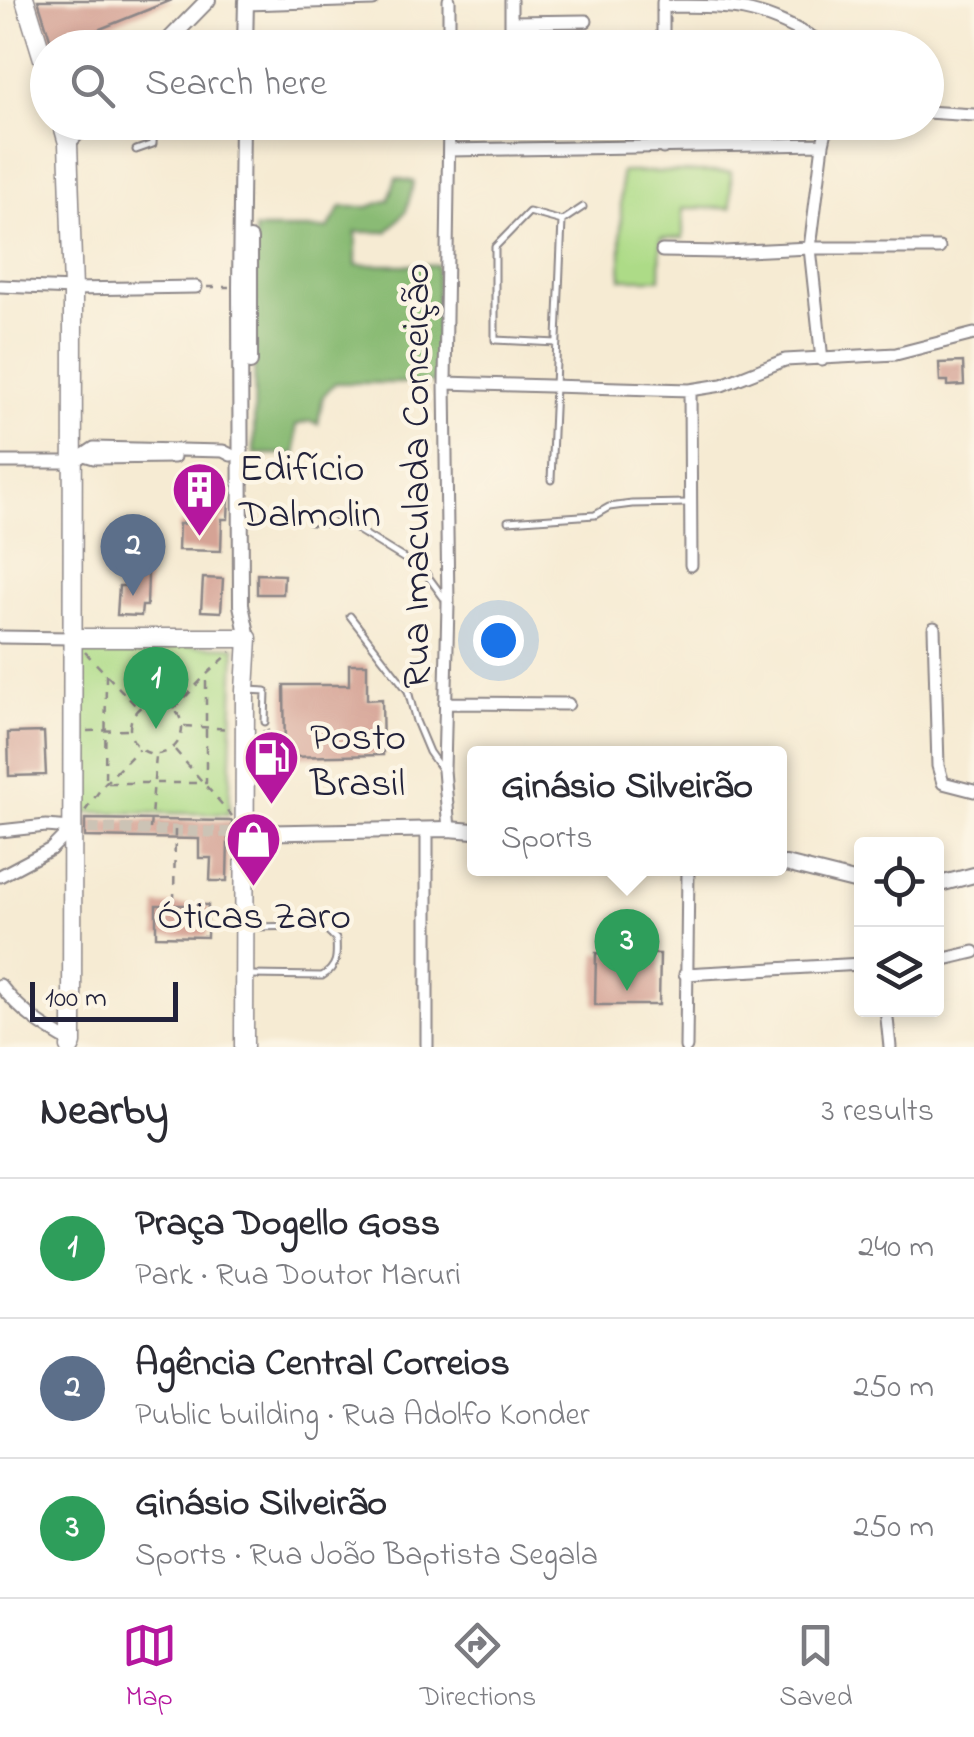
<!DOCTYPE html>
<html lang="en">
<head>
<meta charset="utf-8">
<style>
  body { margin:0; font-family:"Indie Flower",sans-serif; background:#f7f7f7; color:#2b2b33 }
  .controls { position:absolute; right:30px; bottom:30px; display:grid; overflow:hidden; border-radius:10px; box-shadow:0 5px 15px #0003 }
  .controls button { width:90px; height:90px; display:grid; place-items:center; padding:0; border:0; border-bottom:2px solid #e1e1e2; background:#fff; color:#2b2b33; font:50px sans-serif }
  .scale { position:absolute; left:30px; bottom:25px; width:148px; box-sizing:border-box; padding-left:10px; border:5px solid #22223b; border-top:0; font-size:28px; line-height:35px; white-space:nowrap; color:#22223b; -webkit-text-stroke:8px #fcf5e5; paint-order:stroke }
  .you { position:absolute; left:498px; top:640px; width:35px; height:35px; margin:-25px; border:8px solid #fff; border-radius:50%; background:#1a73e8; box-shadow:0 0 0 15px #1a73e833 }
  .badge { display:grid; place-items:center; width:65px; height:65px; border-radius:50%; background:#b5179e; color:#fff; font-size:32px; font-weight:700 }
  .pin { position:absolute; translate:-50% -82px; filter:drop-shadow(0 2px 5px #0008) }
  .pin::after { content:''; position:absolute; top:52px; width:35px; height:30px; background:inherit; clip-path:polygon(0 0,100% 0,50% 100%) }
  .popup { position:absolute; left:467px; top:746px; width:320px; height:130px; box-sizing:border-box; display:grid; place-content:center; border-radius:10px; background:#fff; filter:drop-shadow(0 2px 8px #0005); font-size:32px; white-space:nowrap; color:#7c7c81 }
  .popup b { font-size:38px; color:#2b2b33 }
  .popup::after { content:''; position:absolute; left:50%; top:100%; margin-left:-20px; border:20px solid transparent; border-top-color:#fff }
  .list { margin:0; padding:0; list-style:none }
  h2 { display:flex; justify-content:space-between; align-items:center; height:130px; margin:0; padding:0 40px; font-size:42px }
  h2 small { font-size:32px; font-weight:400; color:#7c7c81 }
  .list li { display:grid; grid-template-columns:65px 1fr auto; gap:30px; align-items:center; box-sizing:border-box; height:140px; padding:0 40px; border-top:2px solid #e1e1e2 }
  .list b { display:block; font-size:38px; white-space:nowrap }
  .list p { margin:0; font-size:32px; white-space:nowrap; color:#7c7c81 }
  .list em { font-size:32px; font-style:normal; color:#7c7c81 }
  .icon { flex:none; width:55px; height:55px; fill:none; stroke:currentColor; stroke-width:2; stroke-linecap:round; stroke-linejoin:round }
  .map { position:relative; flex:none; width:974px; height:1047px; overflow:hidden }
  .search { position:absolute; background:#fff; box-shadow:0 5px 15px #0003; left:30px; right:30px; top:30px; height:110px; display:flex; align-items:center; gap:25px; box-sizing:border-box; padding:0 35px; border-radius:55px; color:#7c7c81; font-size:38px }
  .sheet { height:550px; background:#fff }
  nav { display:flex; justify-content:space-around; align-items:center; box-sizing:border-box; height:140px; border-top:2px solid #e1e1e2; background:#fff; font-size:28px; color:#7c7c81 }
  nav a { display:grid; justify-items:center; gap:5px }
  nav .on { color:#b5179e }
  .map>svg:first-child { display:block }
  .green { fill:#addb87; stroke:#687e61; stroke-width:2.5 }
  .forest { fill:#8abb74; stroke:#566e58; stroke-width:2.5 }
  .building { fill:#d5a395 }
  .lines { fill:none; stroke-linecap:round; stroke-linejoin:round }
  .minor-tunnel { stroke:#ccc3b5; stroke-width:11; stroke-dasharray:11 5.5; stroke-linecap:butt }
  .service-casing { stroke:#8c8687; stroke-width:9 }
  .minor-casing { stroke:#8c8687; stroke-width:15 }
  .tertiary-casing { stroke:#8c8687; stroke-width:18 }
  .primary-casing { stroke:#8c8687; stroke-width:21 }
  .path { stroke:#8c8687; stroke-width:2.5; stroke-dasharray:8 8; stroke-linecap:butt }
  .service { stroke:#fff; stroke-width:5 }
  .minor { stroke:#fff; stroke-width:11 }
  .tertiary { stroke:#fff; stroke-width:14 }
  .primary { stroke:#fff; stroke-width:18 }
  .labels { text-anchor:middle; stroke-width:9; stroke-linejoin:round; paint-order:stroke }
  .poi-label { font-size:40px; fill:#22223b; stroke:#fcf5e5; text-anchor:start }
  .street-label { font-size:40px; fill:#22223b; stroke:#fcf5e5 }
</style>
</head>
<body>
<div class="map">
<svg width="974" height="1047" viewBox="0 0 974 1047">
  <rect width="100%" height="100%" fill="#fcf5e5"/>
  <filter id="ink" filterUnits="userSpaceOnUse"><feTurbulence type="fractalNoise" baseFrequency=".01" numOctaves="2"/><feDisplacementMap in="SourceGraphic" scale="20" xChannelSelector="R" yChannelSelector="G"/><feConvolveMatrix kernelMatrix="1 2 1 2 8 2 1 2 1" color-interpolation-filters="sRGB"/></filter>
  <filter id="wash" filterUnits="userSpaceOnUse"><feTurbulence type="fractalNoise" baseFrequency=".0048" numOctaves="4" result="noise"/><feDisplacementMap in="SourceGraphic" scale="40" xChannelSelector="R" yChannelSelector="G"/><feGaussianBlur stdDeviation="2.25" result="paint"/><feColorMatrix in="noise" values="0 0 0 0 0 0 0 0 0 0 0 0 0 0 0 0 0 1.4 0 .05"/><feComposite in="paint" operator="in"/></filter>
  <g filter="url(#wash)">
    <rect width="100%" height="100%" fill="#f6ebd3"/>
    <path class="green" d="M621,172H731V208H683V238H661L660,279H621Z
      M78,642L235,647L229,814L79,812Z"/>
    <path class="forest" d="M396,178L414,182L406,211L387,232H356V265H437V383H335L323,396L318,424L310,421L296,425V454H254L255,229H328L341,207H368L389,200Z"/>
    <g id="blocks">
      <path class="building" d="M38,0H172L53,48Z
        M963,362L964,385L948,386V381H940L939,363Z
        M184,495L229,496L228,519H222L221,551L178,550L179,524H183Z
        M128,573L148,574L147,606H142L141,616L117,615L119,586H127Z
        M257,574L284,575L283,594H257Z
        M203,578L223,579L221,612L201,611Z
        M349,664H367V700L382,699L383,755L285,757L284,685H349Z
        M44,732L46,775L9,776L8,733Z
        M85,819L232,821V839H228L227,881H210L211,858H199V839L85,837Z
        M156,905H208L207,937L156,936Z
        M596,953L660,954L659,1005H595Z"/>
    </g>
  </g>
  <g filter="url(#ink)">
    <use href="#blocks" fill-opacity="0" stroke="#8c8687" stroke-width="2.5"/>
    <g class="lines">
      <path class="minor-tunnel" d="M72,828L245,833"/>
      <defs>
        <path id="service" d="M136,150L153,144L154,122
          M557,343L495,340V247L529,212L562,221
          M551,480L562,221L583,207
          M335,516L424,571L446,601
          M508,521L595,515L609,507L632,504L688,503
          M350,616L408,691L416,721L429,752L441,769
          M248,690L266,691L265,722
          M248,927L312,926L326,929L336,939C337,956 338,967 322,976L250,975"/>
        <path id="minor" d="M449,0V48
          M246,4L373,0
          M663,6C689,7 718,5 744,10C776,16 804,33 832,48
          M511,22L586,21
          M511,37V0
          M663,48V2
          M889,48L911,46
          M926,112L974,115
          M241,127L449,126
          M663,148V122
          M449,150L823,144
          M662,251L724,252L810,248H939
          M0,286L73,289L196,287
          M822,360L810,248L823,144L828,122
          M445,383L690,390L722,385L785,360L896,354L974,334
          M690,390L691,565
          M84,455L94,458L174,457
          M0,462H73L94,448L223,451L231,455
          M934,628L938,766L943,783L974,791
          M0,637L72,638
          M445,703L568,704
          M449,829L444,770L448,604L445,383L449,122
          M0,831L46,826L72,828
          M0,876L51,849L72,828
          M936,961L974,952
          M685,974L862,964
          M0,985C22,1013 42,1026 72,1043
          M886,1009L890,1047
          M427,1047V830
          M686,1047L688,868"/>
        <path id="tertiary" d="M161,48L208,0
          M245,48L246,0
          M242,122L240,287L241,605L248,638
          M68,143L87,122
          M250,239V362
          M245,833L449,829L474,831
          M780,865L786,864L862,883
          M936,885L974,875"/>
        <path id="primary" d="M25,0L48,75
          M62,122L68,143L73,289L72,1043L70,1047
          M72,638H248L245,690L244,1047"/>
      </defs>
      <use href="#service" class="service-casing"/>
      <use href="#minor" class="minor-casing"/>
      <use href="#tertiary" class="tertiary-casing"/>
      <use href="#primary" class="primary-casing"/>
      <path class="path" d="M207,287H229
        M254,520L258,513L273,506C292,525 313,527 339,527
        M85,652L138,708
        M106,674L105,783H206V675
        M130 728a26 26 0 1 1 52 0a26 26 0 1 1-52 0Z
        M174,709L206,675L231,652
        M184,726L231,729
        M267,729L274,742L282,748
        M87,731L129,730
        M257,749L263,748L264,727
        M175,750L232,816
        M85,811L105,783L139,749
        M150,829L156,756
        M174,901L175,830"/>
      <use href="#service" class="service"/>
      <use href="#minor" class="minor"/>
      <use href="#tertiary" class="tertiary"/>
      <use href="#primary" class="primary"/>
    </g>
  </g>
  <defs>
    <symbol id="building-pin" viewBox="-11 -11 22 30"><path d="M0 17L-7.5 6A9.5 9.5 0 1 1 7.5 6Z" fill="#b5179e" stroke="#fcf5e5"/><path d="M-4-6H4V6H1V3H-1V6H-4ZM-2.5-4.3h1.7v1.8h-1.7ZM.8-4.3h1.7v1.8H.8ZM-2.5-1h1.7V.8h-1.7ZM.8-1h1.7V.8H.8Z" fill="#fff"/></symbol>
    <symbol id="fuel-pin" viewBox="-11 -11 22 30"><path d="M0 17L-7.5 6A9.5 9.5 0 1 1 7.5 6Z" fill="#b5179e" stroke="#fcf5e5"/><path d="M-5.5-6h7V0h2V4h1.3V-2.5L3-4.5l.8-.8L6-3V5H2.5V1h-1V6h-7ZM-4.2-4.7v3.2H.2V-4.7Z" fill="#fff"/></symbol>
    <symbol id="shop-pin" viewBox="-11 -11 22 30"><path d="M0 17L-7.5 6A9.5 9.5 0 1 1 7.5 6Z" fill="#b5179e" stroke="#fcf5e5"/><path d="M-5-2.5h2.3a2.7 3.5 0 0 1 5.4 0H5L5.5 6h-11ZM-1.5-2.5h3a1.5 2.3 0 0 0-3 0Z" fill="#fff"/></symbol>
  </defs>
  <g fill-rule="evenodd">
    <use href="#building-pin" x="168" y="458" width="63" height="86"/>
    <use href="#fuel-pin" x="240" y="726" width="63" height="86"/>
    <use href="#shop-pin" x="222" y="808" width="63" height="86"/>
  </g>
  <g class="labels">
    <g class="poi-label">
      <text x="239" y="480">Edifício<tspan x="239" dy="46">Dalmolin</tspan></text>
      <text x="310" y="749">Posto<tspan x="310" dy="46">Brasil</tspan></text>
      <text x="254" y="928" text-anchor="middle">Óticas Zaro</text>
    </g>
    <g class="street-label">
      <text transform="translate(414 476) rotate(-90)" y="14">Rua Imaculada Conceição</text>
    </g>
  </g>
</svg>
<div class="controls">
<button><svg class="icon" aria-label="locate" viewBox="0 0 24 24"><circle cx="12" cy="12" r="6"/><path d="M12 2v4M12 18v4M2 12h4M18 12h4"/></svg></button>
<button><svg class="icon" aria-label="layers" viewBox="0 0 24 24"><path d="M12 4l9 5-9 5-9-5zM3 14l9 5 9-5"/></svg></button>
</div>
<div class="scale">100 m</div>
<div class="you"></div>
<div class="pin badge" style="left:156px;top:729px;background:#2e9e5b">1</div>
<div class="pin badge" style="left:133px;top:596px;background:#5c6f8a">2</div>
<div class="pin badge" style="left:627px;top:991px;background:#2e9e5b">3</div>
<div class="popup"><b>Ginásio Silveirão</b>Sports</div>
<div class="search"><svg class="icon" aria-label="search" viewBox="0 0 24 24"><circle cx="10" cy="10" r="6"/><path d="M15 15l6 6"/></svg>Search here</div>
</div>
<section class="sheet">
<h2>Nearby<small>3 results</small></h2>
<ul class="list">
<li><span class="badge" style="background:#2e9e5b">1</span><div><b>Praça Dogello Goss</b><p>Park · Rua Doutor Maruri</p></div><em>240 m</em></li>
<li><span class="badge" style="background:#5c6f8a">2</span><div><b>Agência Central Correios</b><p>Public building · Rua Adolfo Konder</p></div><em>250 m</em></li>
<li><span class="badge" style="background:#2e9e5b">3</span><div><b>Ginásio Silveirão</b><p>Sports · Rua João Baptista Segala</p></div><em>250 m</em></li>
</ul>
</section>
<nav>
<a class="on"><svg class="icon" aria-label="map" viewBox="0 0 24 24"><path d="M3 6l6-2 6 2 6-2v14l-6 2-6-2-6 2zM9 4v14M15 6v14"/></svg>Map</a>
<a><svg class="icon" aria-label="directions" viewBox="0 0 24 24"><path d="M12 3l9 9-9 9-9-9zM9 14v-3h6M13 9l2 2-2 2"/></svg>Directions</a>
<a><svg class="icon" aria-label="saved" viewBox="0 0 24 24"><path d="M7 4h10v16l-5-4-5 4z"/></svg>Saved</a>
</nav>
</body>
</html>
